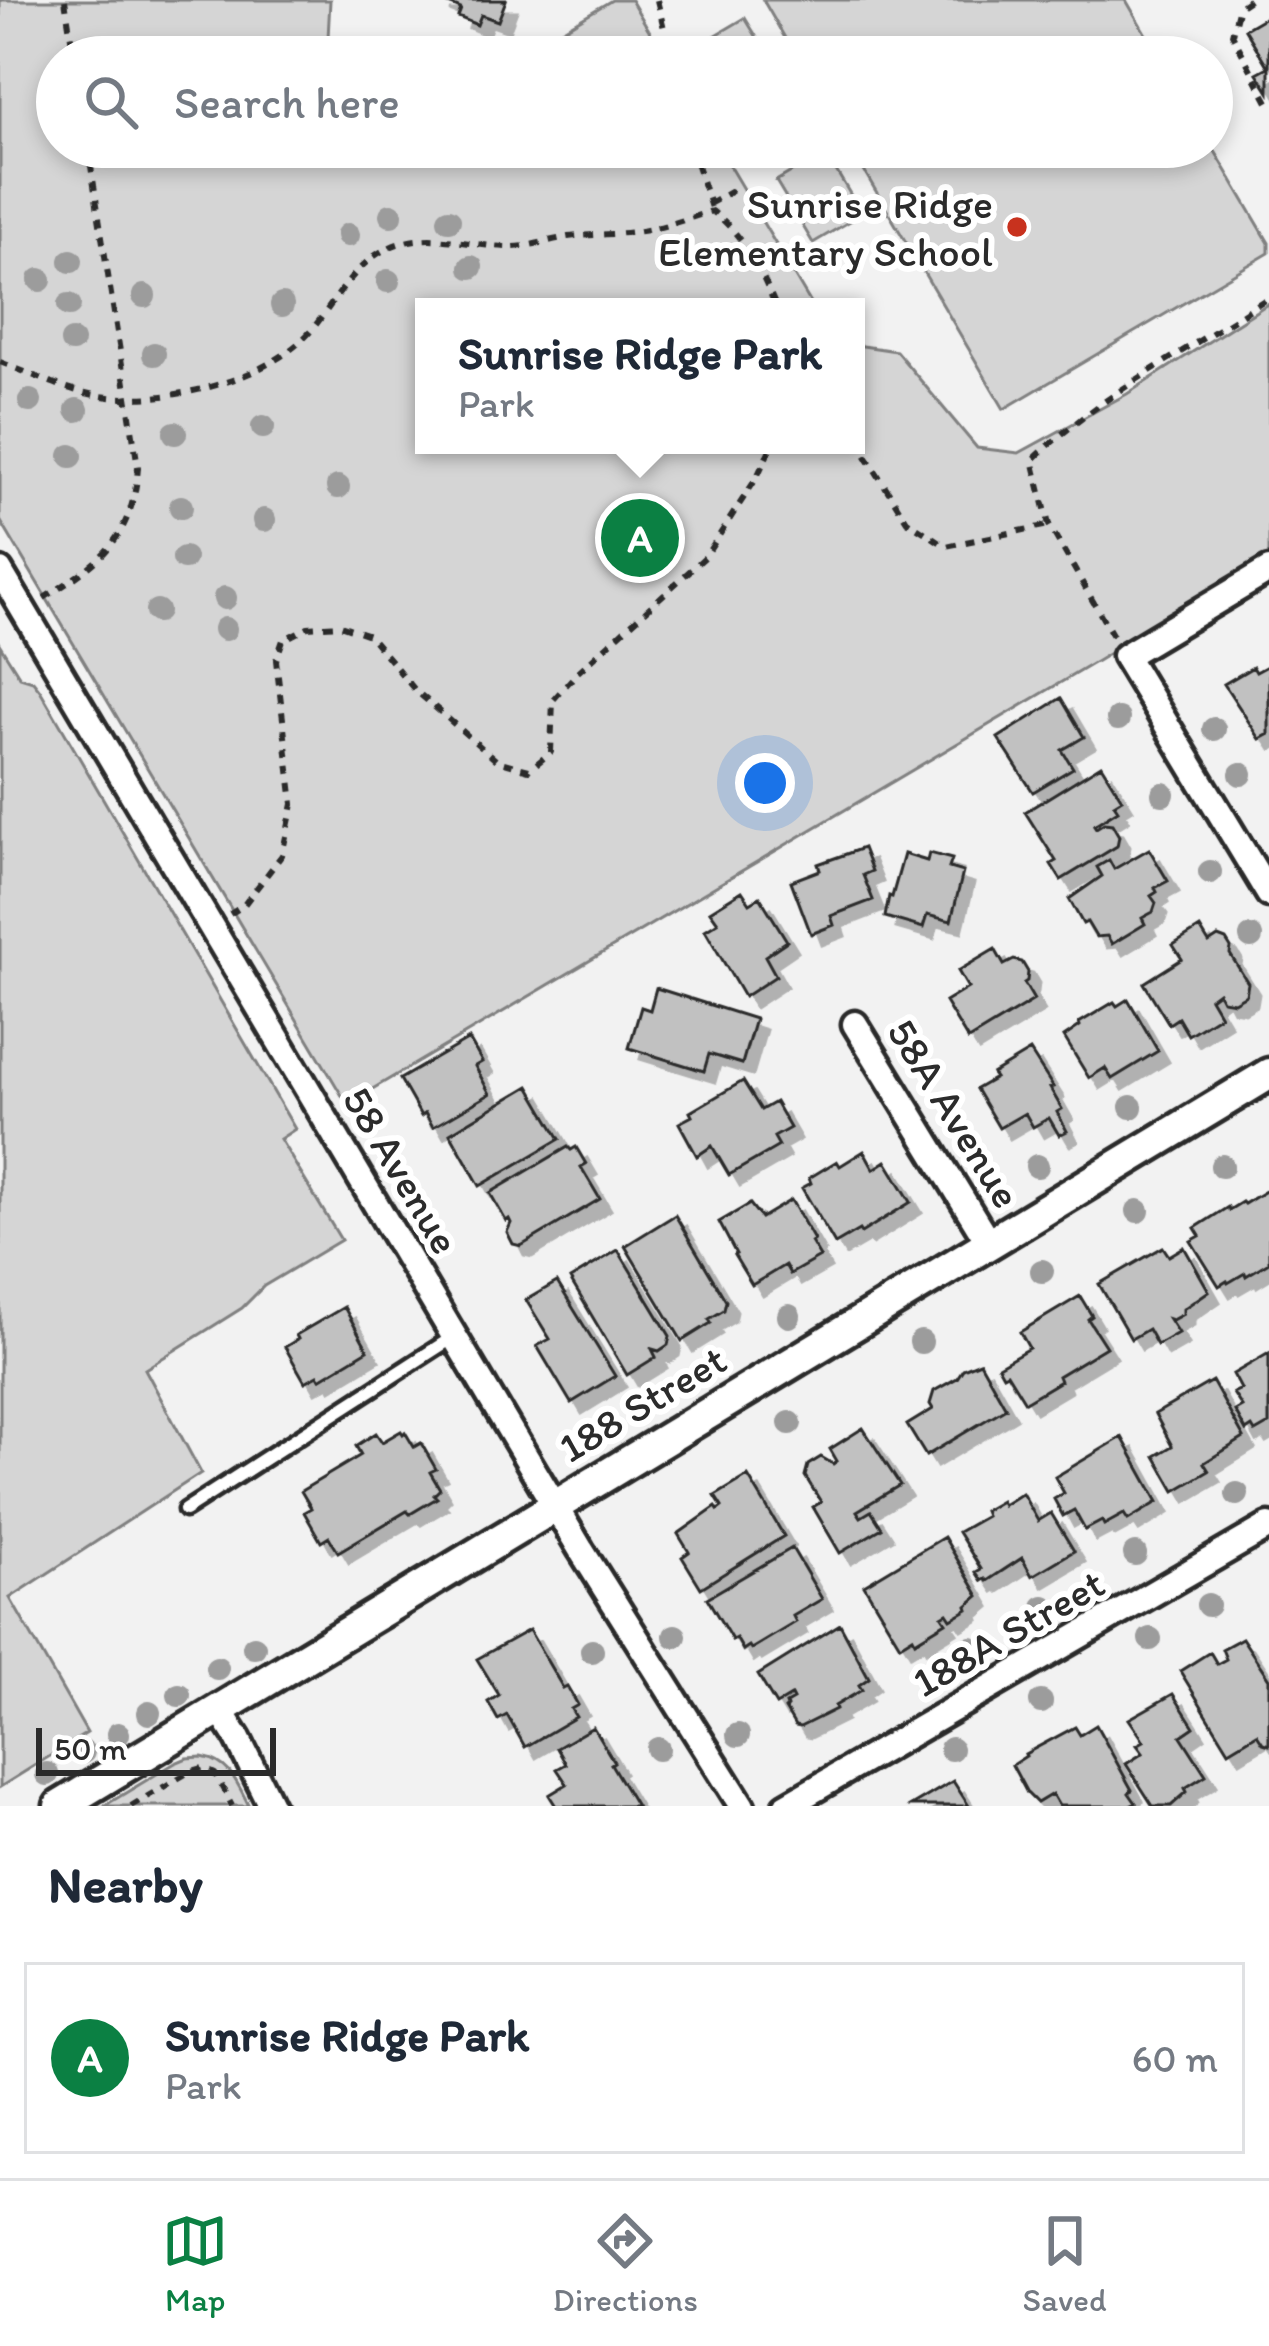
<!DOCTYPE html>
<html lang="en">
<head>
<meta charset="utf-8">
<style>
  body { margin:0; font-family:Itim,sans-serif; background:#f6f6f7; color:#1f2937 }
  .scale { position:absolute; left:36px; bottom:30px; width:240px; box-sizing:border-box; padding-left:12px; border:6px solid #2b2b2b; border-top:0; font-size:33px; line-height:42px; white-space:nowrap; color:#2b2b2b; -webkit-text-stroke:9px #fff; paint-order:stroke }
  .you { position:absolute; left:765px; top:783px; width:42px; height:42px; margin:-30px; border:9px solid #fff; border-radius:50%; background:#1a73e8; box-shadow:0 0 0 18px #1a73e833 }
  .badge { display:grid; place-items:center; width:78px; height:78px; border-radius:50%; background:#0b8043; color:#fff; font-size:39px; font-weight:700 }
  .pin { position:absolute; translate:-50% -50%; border:6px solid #fff; box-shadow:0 3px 12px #0006 }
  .popup { position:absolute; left:415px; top:298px; width:450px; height:156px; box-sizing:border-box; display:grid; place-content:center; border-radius:0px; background:#fff; filter:drop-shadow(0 3px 9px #0005); font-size:39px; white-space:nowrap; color:#747a83 }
  .popup b { font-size:45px; color:#1f2937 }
  .popup::after { content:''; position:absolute; left:50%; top:100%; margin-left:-24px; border:24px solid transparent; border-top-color:#fff }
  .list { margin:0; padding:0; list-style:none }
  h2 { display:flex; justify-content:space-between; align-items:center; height:156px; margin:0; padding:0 48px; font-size:51px }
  h2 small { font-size:39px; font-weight:400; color:#747a83 }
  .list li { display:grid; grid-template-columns:78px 1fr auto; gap:36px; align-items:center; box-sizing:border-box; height:192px; margin:0 24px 24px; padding:0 24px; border:3px solid #e0e1e3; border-radius:0px }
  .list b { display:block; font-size:45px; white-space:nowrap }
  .list p { margin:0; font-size:39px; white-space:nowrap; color:#747a83 }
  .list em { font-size:39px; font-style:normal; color:#747a83 }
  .icon { flex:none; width:66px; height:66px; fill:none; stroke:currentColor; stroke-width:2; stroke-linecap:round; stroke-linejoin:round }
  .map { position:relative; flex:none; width:1269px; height:1806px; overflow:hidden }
  .search { position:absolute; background:#fff; box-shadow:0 6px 18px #0003; left:36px; right:36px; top:36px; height:132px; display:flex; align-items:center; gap:30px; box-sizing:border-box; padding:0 42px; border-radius:66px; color:#747a83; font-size:45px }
  .sheet { height:372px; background:#fff }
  nav { display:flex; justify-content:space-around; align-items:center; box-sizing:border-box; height:168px; border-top:3px solid #e0e1e3; background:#fff; font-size:33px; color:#747a83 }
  nav a { display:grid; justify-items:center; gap:6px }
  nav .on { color:#0b8043 }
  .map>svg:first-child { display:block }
  .green { fill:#d5d5d5; stroke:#808080; stroke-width:3 }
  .building { fill:#c1c1c1; stroke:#2b2b2b; stroke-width:3; filter:url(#shadow) }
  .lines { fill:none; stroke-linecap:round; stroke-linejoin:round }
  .service-casing { stroke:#2b2b2b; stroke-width:21 }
  .minor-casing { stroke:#2b2b2b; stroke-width:33 }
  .tertiary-casing { stroke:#2b2b2b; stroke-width:39 }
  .path { stroke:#2b2b2b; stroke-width:6; stroke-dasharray:9 9; stroke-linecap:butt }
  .service { stroke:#fff; stroke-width:12 }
  .minor { stroke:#fff; stroke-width:24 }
  .tertiary { stroke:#fff; stroke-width:30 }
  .tree { fill:#9c9c9c }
  .poi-dot { fill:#c8321e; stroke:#fff; stroke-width:4.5 }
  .labels { text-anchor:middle; stroke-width:12; stroke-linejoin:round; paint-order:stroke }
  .poi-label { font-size:42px; fill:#2b2b2b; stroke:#fff; text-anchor:end }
  .street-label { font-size:42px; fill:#2b2b2b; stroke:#fff }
</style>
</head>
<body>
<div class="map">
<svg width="1269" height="1806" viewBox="0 0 1269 1806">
  <defs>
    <filter id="shadow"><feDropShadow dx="11" dy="11" stdDeviation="0" flood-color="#0004"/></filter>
  </defs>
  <rect width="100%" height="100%" fill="#f2f2f2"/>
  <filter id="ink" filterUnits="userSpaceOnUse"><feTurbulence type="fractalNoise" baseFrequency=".00833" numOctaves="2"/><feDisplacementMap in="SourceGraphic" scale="24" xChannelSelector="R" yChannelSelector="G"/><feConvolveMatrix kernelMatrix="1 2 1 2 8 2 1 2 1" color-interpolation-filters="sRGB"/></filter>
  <g filter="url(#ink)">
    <path class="green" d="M0,0H330L327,57H57V147H355L358,151L366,147H718L813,307H424V445H856V345L896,351L977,448L1019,453L1127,394L1269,303V556L1097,661L347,1104L0,520Z
      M612,0H631L665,57H516Z
      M763,0H1126L1159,57H796Z
      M745,18L769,57H702L696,47Z
      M1212,146L1269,243V253L1004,409L850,147Z
      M825,152L862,214L813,243L776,181Z
      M0,645L20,677L33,681L40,690L295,1129L280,1139L341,1240L264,1286L242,1308L145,1369L201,1473L10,1598L87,1733L0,1787Z
      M202,1757C230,1762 237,1782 249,1806H104L175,1763L187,1758Z"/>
    <path class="building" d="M439,0H506L498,21L481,15L477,25L458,17L461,9Z
      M1269,15V92L1257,73L1268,67L1245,29Z
      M1269,665V734L1260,739L1224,684L1253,667L1256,672Z
      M1061,698L1084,737L1062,750L1073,768L1033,792L998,738Z
      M1101,765L1122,799L1114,804L1118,810L1094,825L1096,828L1104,823L1112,824L1119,836L1117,846L1061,880L1051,864L1056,861L1025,812Z
      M863,848L872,871L863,875L873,900L831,916L834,925L811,934L791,881L820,870L818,864Z
      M1149,849L1168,881L1155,888L1157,892L1151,896L1156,903L1153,912L1142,918L1145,924L1112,944L1107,936L1096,937L1087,922L1083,924L1069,899L1102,876L1097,867L1109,860L1114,869Z
      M929,853L952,859L949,868L963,872L951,921L927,915L923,928L885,917L889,896L892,897L904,854L927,861Z
      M742,891L750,903L760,897L787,941L765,956L776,976L744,997L705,930L718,922L710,911Z
      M1200,928L1209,943L1218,937L1226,940L1231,948L1230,954L1248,983L1246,995L1234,1002L1222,1000L1218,992L1210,998L1220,1015L1188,1035L1178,1018L1169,1024L1144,983L1182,959L1173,945Z
      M995,949L1004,965L1014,960L1022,962L1028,972L1027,981L1024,983L1034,1000L968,1040L945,1002L968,988L958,971Z
      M656,988L755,1019L742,1064L709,1054L704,1071L629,1048L641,1007L650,1010Z
      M1128,999L1158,1051L1112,1079L1105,1068L1089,1078L1064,1037L1080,1026L1079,1023L1114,1002L1117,1006Z
      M469,1039L482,1062L475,1066L490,1094L433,1127L425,1113L421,1116L400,1079Z
      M1030,1051L1053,1087L1050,1088L1062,1109L1057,1112L1067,1131L1059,1135L1049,1118L1033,1127L1025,1113L999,1128L976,1089L995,1078L992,1074Z
      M743,1081L761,1110L775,1102L790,1128L774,1137L779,1146L729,1175L712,1146L697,1156L679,1123L692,1116L690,1112Z
      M529,1086L560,1139L480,1186L450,1133Z
      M568,1147L571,1150L576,1147L586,1164L581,1167L600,1199L521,1246L513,1244L507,1232L511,1223L509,1219L506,1221L490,1193Z
      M864,1151L874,1169L886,1161L911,1202L861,1233L859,1230L835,1244L802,1188L811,1183L809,1178L837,1161L840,1166Z
      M1269,1189V1262L1246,1276L1245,1273L1228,1283L1227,1281L1219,1286L1191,1241L1200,1236L1195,1228L1228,1207L1229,1210L1242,1202L1244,1204Z
      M791,1200L814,1240L811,1242L820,1257L790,1274L785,1265L752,1285L734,1255L736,1254L719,1222L750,1204L761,1218Z
      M675,1215L726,1301L724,1310L709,1319L711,1323L682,1341L625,1246Z
      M1163,1247L1169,1256L1184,1247L1209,1291L1183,1309V1314L1172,1320L1169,1319L1178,1333L1157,1345L1148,1329L1131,1339L1099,1284Z
      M618,1250L670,1336L668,1345L659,1351L652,1349L656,1357L627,1375L570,1279Z
      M557,1282L615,1376L571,1403L537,1346L550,1339L526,1300Z
      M1080,1296L1092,1316L1088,1319L1106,1347L1058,1376L1060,1381L1025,1402L1007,1373L1003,1375L998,1366L1029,1348L1020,1332Z
      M344,1307L368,1350L320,1379L318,1375L305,1382L285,1347L298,1339L296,1335Z
      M1269,1353V1424L1255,1432L1252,1427L1246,1431L1235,1411L1242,1407L1233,1393L1241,1389L1233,1374Z
      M980,1362L1006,1408L926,1456L907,1425L933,1409L930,1404L934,1391L957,1378L963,1369Z
      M1212,1381L1244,1438L1204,1463L1209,1471L1175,1491L1155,1456L1172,1446L1155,1414Z
      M863,1428L900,1485L857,1511L861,1517L871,1511L882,1528L840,1553L813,1507L821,1502L805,1476L808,1465L821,1457L833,1464L837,1461L830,1449Z
      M401,1431L403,1434L405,1432L414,1447L421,1443L436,1469L430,1472L440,1489L434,1495L437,1498L410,1514L407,1511L338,1552L329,1537L321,1542L304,1512L311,1508L301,1491L361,1455L356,1446L376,1433L382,1442Z
      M1122,1437L1158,1502L1128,1520L1124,1514L1104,1525L1102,1521L1085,1530L1074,1510L1063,1516L1054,1499L1064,1493L1055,1477Z
      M748,1476L784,1536L701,1588L682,1557L689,1552L678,1534L716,1507L718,1510L722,1507L715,1496Z
      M1022,1493L1038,1521L1051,1513L1074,1551L1032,1576L1022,1558L987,1581L985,1579L982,1581L976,1572L981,1569L958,1532L986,1516L984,1511L1001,1501L1003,1505Z
      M944,1537L979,1596L967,1606L968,1609L951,1619L947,1613L942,1616L946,1622L915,1641L913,1637L900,1645L864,1585Z
      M792,1548L822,1599L793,1616L796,1622L751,1649L749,1646L743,1650L736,1638L732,1640L707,1598Z
      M840,1624L869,1678L859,1685L862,1690L835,1706L836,1709L800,1727L795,1726L785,1709L787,1707L786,1704L793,1700L791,1696L776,1705L758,1675Z
      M529,1630L563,1688L567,1686L578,1705L571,1709L576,1717L525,1747L507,1715L498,1720L488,1702L499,1695L477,1659Z
      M1242,1638L1269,1679V1745L1263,1743L1257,1734L1229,1751L1180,1671L1210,1652L1217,1664L1226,1659L1222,1649Z
      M1173,1694L1194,1727L1181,1736L1206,1775L1185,1788L1187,1792L1171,1806H1153L1126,1764L1143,1753L1137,1745L1144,1741L1129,1719Z
      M1096,1725L1132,1790L1129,1793L1136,1803L1130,1806H1059L1052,1794L1037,1803L1027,1793L1012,1765L1026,1756L1025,1754L1075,1727L1080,1735Z
      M593,1727L614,1762L611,1764L636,1806H556L549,1795L567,1784L557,1769L566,1764L557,1748Z
      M953,1781L969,1806H911Z"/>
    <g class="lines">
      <defs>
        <path id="service" d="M185,1510L455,1336"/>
        <path id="minor" d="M1269,570L1125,656L1269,894
          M0,571L581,1550L742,1806
          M855,1024L989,1243
          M219,1709L238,1739L271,1806
          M786,1806L1269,1526"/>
        <path id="tertiary" d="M60,1806L1269,1074"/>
      </defs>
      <use href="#service" class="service-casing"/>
      <use href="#minor" class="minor-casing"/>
      <use href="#tertiary" class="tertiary-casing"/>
      <path class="path" d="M65,0L74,57
        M657,0L671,57
        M1249,0L1239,7L1232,34L1269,104
        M691,147L712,211
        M709,204L737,188
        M0,362C31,374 62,389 95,395C160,407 271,382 314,327C340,295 361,252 405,242C440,233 478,248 514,247C532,246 550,240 568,237C592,234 617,235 641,231C665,227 689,218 712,211C745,236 760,269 776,307
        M856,440L907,521L946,546L1049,525
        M44,598C101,562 133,538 138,467L88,147
        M1113,636L1049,525L1033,460C1101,394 1190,349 1269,297
        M230,914L243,906L282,855L293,804L276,660L283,640L308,627L340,625L369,635L415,690L497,761L529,770L551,752L553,700L578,672L705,557L756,479L772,445
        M131,1806L189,1772L203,1768L215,1774L232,1806"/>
      <use href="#service" class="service"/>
      <use href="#minor" class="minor"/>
      <use href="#tertiary" class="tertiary"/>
    </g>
    <g class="tree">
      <circle cx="391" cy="215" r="12"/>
      <circle cx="449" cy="220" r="12"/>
      <circle cx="348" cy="235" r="12"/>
      <circle cx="71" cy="261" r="12"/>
      <circle cx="471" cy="267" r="12"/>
      <circle cx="40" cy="280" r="12"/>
      <circle cx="388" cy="281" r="12"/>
      <circle cx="144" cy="296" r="12"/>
      <circle cx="69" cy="305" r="12"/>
      <circle cx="282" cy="305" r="12"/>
      <circle cx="72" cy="341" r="12"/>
      <circle cx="154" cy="354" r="12"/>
      <circle cx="30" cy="401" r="12"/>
      <circle cx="77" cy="410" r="12"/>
      <circle cx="263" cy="427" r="12"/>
      <circle cx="175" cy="433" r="12"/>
      <circle cx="71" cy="456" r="12"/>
      <circle cx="338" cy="487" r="12"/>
      <circle cx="181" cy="507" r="12"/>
      <circle cx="264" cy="520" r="12"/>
      <circle cx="184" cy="558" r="12"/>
      <circle cx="225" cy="598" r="12"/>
      <circle cx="157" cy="611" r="12"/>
      <circle cx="225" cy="629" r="12"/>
      <circle cx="1118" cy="719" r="12"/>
      <circle cx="1214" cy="729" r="12"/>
      <circle cx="1241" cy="774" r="12"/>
      <circle cx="1163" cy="794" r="12"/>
      <circle cx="1210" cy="872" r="12"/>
      <circle cx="1251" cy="937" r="12"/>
      <circle cx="1131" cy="1107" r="12"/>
      <circle cx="1037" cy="1166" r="12"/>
      <circle cx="1222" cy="1166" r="12"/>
      <circle cx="1138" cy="1211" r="12"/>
      <circle cx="1042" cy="1271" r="12"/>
      <circle cx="789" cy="1316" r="12"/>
      <circle cx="921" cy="1342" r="12"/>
      <circle cx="790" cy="1423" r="12"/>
      <circle cx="1237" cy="1494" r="12"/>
      <circle cx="1135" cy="1554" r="12"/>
      <circle cx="1208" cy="1605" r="12"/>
      <circle cx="1044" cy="1607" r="12"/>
      <circle cx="675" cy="1636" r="12"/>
      <circle cx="1150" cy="1639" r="12"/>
      <circle cx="254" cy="1647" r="12"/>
      <circle cx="971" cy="1648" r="12"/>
      <circle cx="592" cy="1651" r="12"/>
      <circle cx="217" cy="1668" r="12"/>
      <circle cx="179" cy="1695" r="12"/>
      <circle cx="1041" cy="1702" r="12"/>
      <circle cx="149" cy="1713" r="12"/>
      <circle cx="118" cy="1734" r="12"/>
      <circle cx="738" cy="1735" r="12"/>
      <circle cx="658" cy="1749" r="12"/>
      <circle cx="951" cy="1749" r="12"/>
      <circle cx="83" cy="1752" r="12"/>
      <circle cx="47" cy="1774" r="12"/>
    </g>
  </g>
  <circle class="poi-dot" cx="1017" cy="227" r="12"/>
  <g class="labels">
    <g class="poi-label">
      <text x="993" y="218">Sunrise Ridge<tspan x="993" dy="48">Elementary School</tspan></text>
    </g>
    <g class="street-label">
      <text transform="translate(955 1113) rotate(58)" y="15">58A Avenue</text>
      <text transform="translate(402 1170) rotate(59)" y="15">58 Avenue</text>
      <text transform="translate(642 1403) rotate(-31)" y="15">188 Street</text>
      <text transform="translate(1008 1632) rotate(-30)" y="15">188A Street</text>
    </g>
  </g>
</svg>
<div class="scale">50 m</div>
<div class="you"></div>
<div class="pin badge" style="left:640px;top:538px">A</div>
<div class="popup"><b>Sunrise Ridge Park</b>Park</div>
<div class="search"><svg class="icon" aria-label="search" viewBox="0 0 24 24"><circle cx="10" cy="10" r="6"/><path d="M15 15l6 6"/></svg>Search here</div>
</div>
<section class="sheet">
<h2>Nearby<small></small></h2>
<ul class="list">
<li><span class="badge">A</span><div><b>Sunrise Ridge Park</b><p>Park</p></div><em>60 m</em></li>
</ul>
</section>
<nav>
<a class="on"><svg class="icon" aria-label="map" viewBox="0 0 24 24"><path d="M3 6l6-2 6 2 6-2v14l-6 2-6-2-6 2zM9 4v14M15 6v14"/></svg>Map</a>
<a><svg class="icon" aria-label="directions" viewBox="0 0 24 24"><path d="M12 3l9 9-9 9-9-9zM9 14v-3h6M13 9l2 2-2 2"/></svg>Directions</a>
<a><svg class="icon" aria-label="saved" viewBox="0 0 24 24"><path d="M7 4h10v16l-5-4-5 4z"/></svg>Saved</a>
</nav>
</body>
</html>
